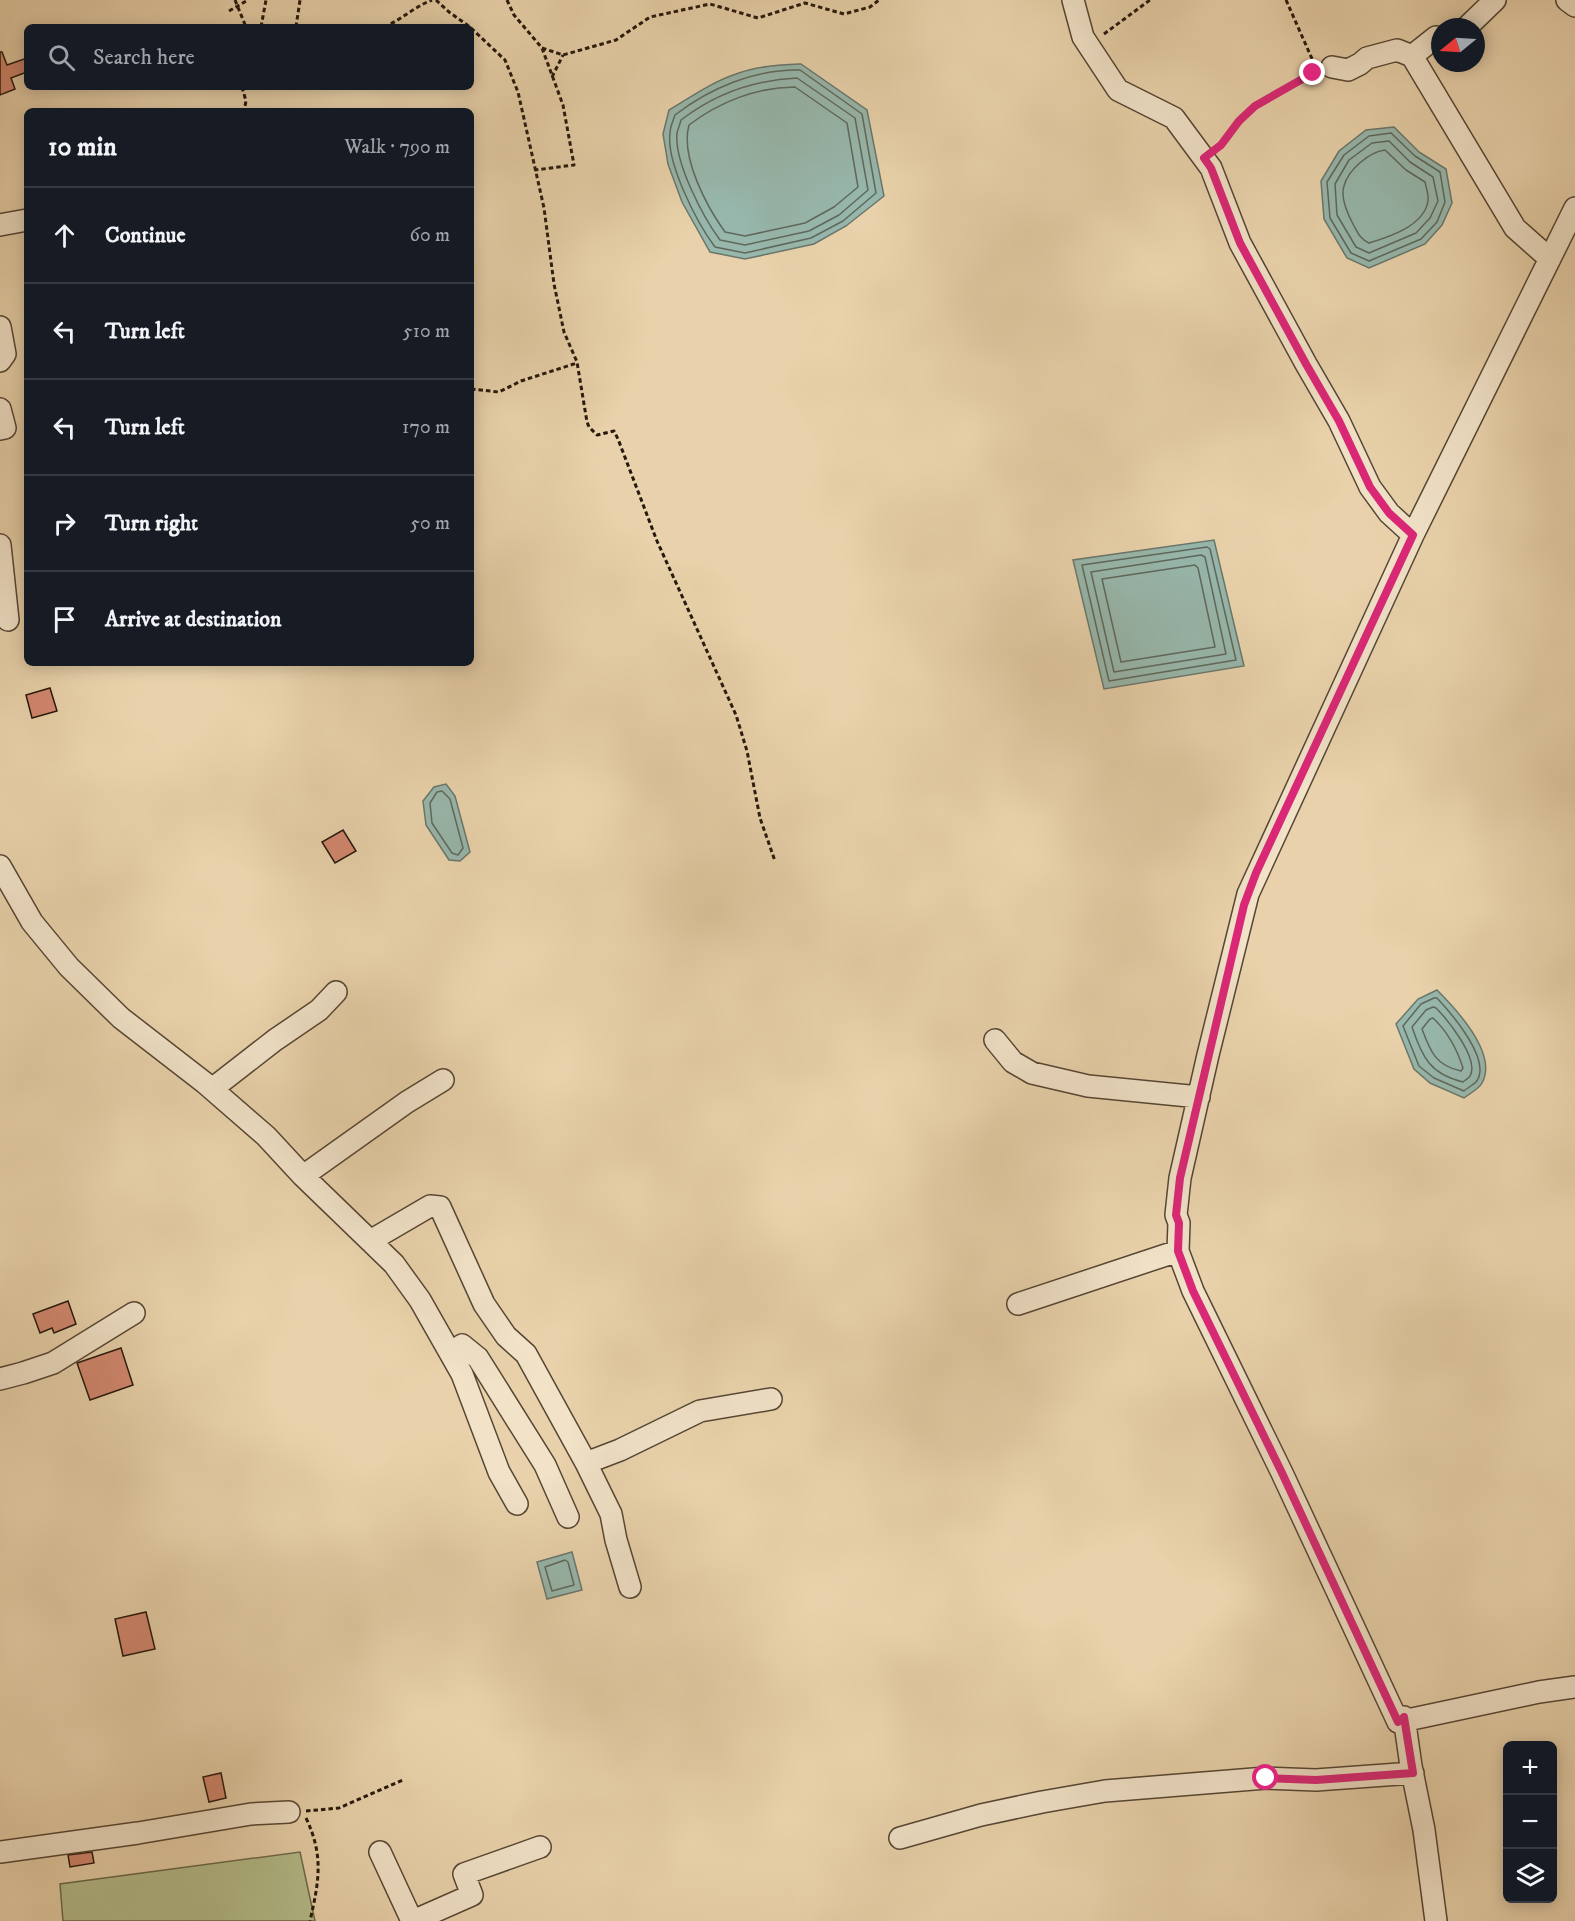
<!DOCTYPE html>
<html lang="en">
<head>
<meta charset="utf-8">
<style>
  body { margin:0; font-family:"IM FELL DW Pica",serif; background:#20242c; color:#f1f3f6 }
  .controls { position:absolute; right:18px; bottom:18px; display:grid; overflow:hidden; border-radius:9px; box-shadow:0 3px 15px #0003 }
  .controls button { width:54px; height:54px; display:grid; place-items:center; padding:0; border:0; border-bottom:2px solid #363941; background:#171b24; color:#f1f3f6; font:30px sans-serif }
  .compass { position:absolute; left:1431px; top:18px; width:54px; height:54px; border-radius:50%; background:#171b24; box-shadow:0 3px 15px #0003; rotate:252deg }
  .stop { position:absolute; width:18px; height:18px; margin:-14px; border:4px solid #db2777; border-radius:50%; background:#fff }
  .stop.end { background:#db2777; border-color:#fff; box-shadow:0 2px 6px #0008 }
  .list { margin:0; padding:0; list-style:none }
  h2 { display:flex; justify-content:space-between; align-items:center; height:78px; margin:0; padding:0 24px; font-size:26px }
  h2 small { font-size:20px; font-weight:400; color:#9ea1a6 }
  .list li { display:grid; grid-template-columns:39px 1fr auto; gap:18px; align-items:center; box-sizing:border-box; height:96px; padding:0 24px; border-top:2px solid #363941 }
  .list b { display:block; font-size:22px; white-space:nowrap }
  .list em { font-size:20px; font-style:normal; color:#9ea1a6 }
  .icon { flex:none; width:33px; height:33px; fill:none; stroke:currentColor; stroke-width:2; stroke-linecap:round; stroke-linejoin:round }
  .map { position:relative; flex:none; width:1575px; height:1921px; overflow:hidden }
  .search { position:absolute; background:#171b24; box-shadow:0 3px 15px #0003; left:24px; top:24px; width:450px; height:66px; display:flex; align-items:center; gap:15px; box-sizing:border-box; padding:0 21px; border-radius:9px; color:#9ea1a6; font-size:22px }
  .panel { position:absolute; background:#171b24; box-shadow:0 3px 15px #0003; left:24px; top:108px; width:450px; height:558px; border-radius:9px }
  .map>svg:first-child { display:block }
  .green { fill:#b4bd8b; stroke:#6c6a4c; stroke-width:1.5 }
  .water { fill:#97b7ac; stroke:#69776c; stroke-width:1.5 }
  .lines { fill:none; stroke-linecap:round; stroke-linejoin:round }
  .shore { stroke:#5e685c; stroke-width:1.5 }
  .building { fill:#d38870; stroke:#25180c; stroke-width:1.5 }
  .minor-casing { stroke:#564634; stroke-width:24 }
  .path { stroke:#25180c; stroke-width:3; stroke-dasharray:4.5 3; stroke-linecap:butt }
  .minor { stroke:#f1e2c8; stroke-width:21 }
  .route { stroke:#db2777; stroke-width:8 }
</style>
</head>
<body>
<div class="map">
<svg width="1575" height="1921" viewBox="0 0 1575 1921">
  <rect width="100%" height="100%" fill="#e9d2ab"/>
  <filter id="stains"><feTurbulence type="fractalNoise" baseFrequency=".00333" numOctaves="4"/><feColorMatrix values="0 0 0 0 .2 0 0 0 0 .09 0 0 0 0 .02 0 0 0 .5 -.17"/></filter>
  <radialGradient id="worn" r=".72"><stop offset=".6" stop-color="#630" stop-opacity="0"/><stop offset="1" stop-color="#630" stop-opacity=".3"/></radialGradient>
  <path class="green" d="M300,1852L315,1921H63L60,1884Z"/>
  <path class="water" d="M801,64L867,110L884,196L846,226L814,244L745,259L710,252L682,202L668,164L663,134L669,110C691,97 712,82 736,74C756,66 780,65 801,64Z
    M1394,127L1419,152L1446,169L1452,203L1442,225L1425,244L1369,268L1347,258L1324,219L1321,181L1339,151L1366,130Z
    M1214,540L1244,666L1104,689L1073,560Z
    M446,784L455,796L470,852L460,861L449,860L426,825L423,801L434,787Z
    M1437,990C1456,1009 1498,1054 1482,1083C1479,1089 1469,1094 1464,1098L1430,1083L1414,1069L1396,1024L1418,999Z
    M572,1552L582,1590L547,1599L537,1562Z"/>
  <g class="lines">
    <path class="shore" d="M800,70L862,114L876,193L843,221L811,238L745,253L715,247C697,223 666,163 670,133C670,127 673,121 675,115C710,88 755,69 800,70Z
      M797,78L855,118L868,190L839,215L809,231L745,245L720,240C703,217 674,162 677,133C678,129 680,124 681,120C716,93 753,80 797,78Z
      M795,87L847,123L858,187L834,207L805,223L745,236L725,232C707,207 680,157 689,125C719,102 757,87 795,87Z
      M1391,133L1415,156L1440,172L1445,202L1437,222L1421,239L1369,261L1351,253L1330,218L1327,182L1344,155L1369,136Z
      M1389,141L1410,162L1433,177L1438,201L1430,218L1416,233L1369,253L1356,247L1337,215L1335,184L1349,160L1372,143Z
      M1385,150L1406,170L1425,182C1426,187 1429,195 1428,201C1424,226 1389,237 1369,243C1361,240 1358,233 1354,226C1348,215 1340,198 1344,186C1348,170 1369,152 1385,150Z
      M1207,547L1210,549L1236,660L1109,681L1082,565Z
      M1201,555L1205,557L1226,654L1114,672L1091,572Z
      M1195,565L1198,568L1215,647L1121,662L1102,579Z
      M442,791L450,799L463,848L458,855L452,853L432,823L430,803L437,792Z
      M1434,998H1437C1451,1013 1493,1061 1476,1082C1473,1085 1467,1088 1464,1091L1434,1078L1419,1066L1403,1026L1421,1004Z
      M1433,1007L1436,1008C1447,1019 1480,1059 1470,1076C1469,1078 1465,1080 1463,1082C1430,1074 1422,1057 1412,1027L1426,1010Z
      M1433,1018C1448,1032 1457,1049 1463,1068L1461,1071C1436,1066 1430,1051 1422,1029L1430,1019Z
      M565,1560L568,1562L574,1585L552,1591L545,1567Z"/>
  </g>
  <path class="building" d="M0,52H2L7,65L27,58V72L11,78L15,89L0,95Z
    M50,688L57,711L32,718L26,695Z
    M343,830L356,851L335,863L322,842Z
    M68,1301L76,1324L54,1333L52,1328L40,1333L33,1314Z
    M121,1348L133,1385L90,1400L77,1363Z
    M146,1612L155,1649L123,1656L115,1619Z
    M221,1773L226,1798L209,1802L203,1777Z
    M92,1852L94,1863L70,1867L68,1855Z"/>
  <g class="lines">
    <defs>
      <path id="minor" d="M1073,0L1083,37L1118,90L1174,118L1211,168L1240,243L1306,364L1339,421L1370,487L1389,513L1413,535
        M1567,0L1575,6
        M1467,27L1495,0
        M1412,56L1436,37L1440,38
        M1332,67L1348,70L1360,64L1367,58L1397,50L1412,56L1515,228L1550,259
        M0,225L27,220
        M0,327L5,354L0,361
        M0,409L5,428L0,429
        M0,545L8,620
        M0,866L32,922L69,967L121,1018L205,1083L266,1136L303,1176L394,1264L420,1300L462,1374L499,1472L517,1504
        M995,1040L1013,1062L1032,1073L1088,1086L1199,1097
        M212,1089L275,1040L319,1010L336,992
        M303,1176L407,1102L443,1080
        M370,1241L430,1206L440,1207L484,1304L506,1336L526,1354L586,1463L611,1514L616,1540L630,1587
        M1018,1304L1178,1251
        M451,1352L462,1345L478,1358L545,1465L568,1517
        M0,1379L23,1373L53,1363L134,1313
        M586,1463L620,1450L700,1411L771,1399
        M1398,1722L1539,1692L1575,1687
        M900,1838L981,1815L1042,1802L1105,1791L1266,1778L1316,1780L1413,1773
        M0,1852L138,1833L251,1814L289,1812
        M380,1852L412,1921
        M413,1921L472,1895L464,1874L540,1847
        M1436,1921L1424,1830L1411,1766L1404,1717L1398,1722L1282,1473L1193,1291L1178,1251L1179,1223L1176,1215L1180,1178L1208,1055L1248,894L1413,535L1575,208"/>
    </defs>
    <use href="#minor" class="minor-casing"/>
    <path class="path" d="M235,0L246,27
      M436,0L449,12L470,27
      M507,0L514,15L542,48L563,105L574,165L535,170
      M1286,0L1313,61
      M229,11L248,0
      M261,27L266,0
      M296,27L300,0
      M384,27C401,20 414,7 432,0
      M471,28L505,60L518,92L544,208L554,284L564,332L577,362L587,422L589,427L597,435L614,431L618,439L657,541L736,715L747,751L760,818L775,861
      M1104,34L1150,0
      M542,48L563,55L616,40L650,17L710,4L758,18L805,3L844,14L870,7L879,0
      M552,77L563,55
      M242,87L246,101L244,111
      M1218,147L1239,121L1255,106L1316,71
      M471,389L499,392L521,381L577,363
      M306,1811L339,1808L403,1780
      M306,1818C324,1856 319,1881 310,1921"/>
    <use href="#minor" class="minor"/>
  </g>
  <g class="lines">
    <path class="route" d="M1266,1778L1316,1780L1413,1773L1404,1717L1398,1722L1282,1473L1193,1291L1178,1251L1179,1223L1176,1215L1180,1178L1244,905L1256,873L1413,535L1389,513L1370,487L1339,421L1306,364L1240,243L1211,168L1204,158L1221,145L1239,121L1255,106L1313,73"/>
  </g>
  <rect width="100%" height="100%" filter="url(#stains)"/>
  <rect width="100%" height="100%" fill="url(#worn)"/>
</svg>
<div class="controls">
<button>+</button>
<button>−</button>
<button><svg class="icon" aria-label="layers" viewBox="0 0 24 24"><path d="M12 4l9 5-9 5-9-5zM3 14l9 5 9-5"/></svg></button>
</div>
<svg class="compass" viewBox="-18 -18 36 36"><path d="M0-13l5 13h-10z" fill="#e53935"/><path d="M0 13l5-13h-10z" fill="#9ea1a6"/></svg>
<div class="stop" style="left:1266px;top:1778px"></div>
<div class="stop end" style="left:1313px;top:73px"></div>
<div class="search"><svg class="icon" aria-label="search" viewBox="0 0 24 24"><circle cx="10" cy="10" r="6"/><path d="M15 15l6 6"/></svg>Search here</div>
<section class="panel">
<h2>10 min<small>Walk · 790 m</small></h2>
<ul class="list">
<li><svg class="icon" aria-label="ahead" viewBox="0 0 24 24"><path d="M12 20V5M6 11l6-6 6 6"/></svg><div><b>Continue</b></div><em>60 m</em></li>
<li><svg class="icon" aria-label="left" viewBox="0 0 24 24"><path d="M17 20v-9H6M10 6l-5 5 5 5"/></svg><div><b>Turn left</b></div><em>510 m</em></li>
<li><svg class="icon" aria-label="left" viewBox="0 0 24 24"><path d="M17 20v-9H6M10 6l-5 5 5 5"/></svg><div><b>Turn left</b></div><em>170 m</em></li>
<li><svg class="icon" aria-label="right" viewBox="0 0 24 24"><path d="M7 20v-9h11M14 6l5 5-5 5"/></svg><div><b>Turn right</b></div><em>50 m</em></li>
<li><svg class="icon" aria-label="arrive" viewBox="0 0 24 24"><path d="M6 21V4h12l-3 4 3 4H6"/></svg><div><b>Arrive at destination</b></div></li>
</ul>
</section>
</div>
</body>
</html>
